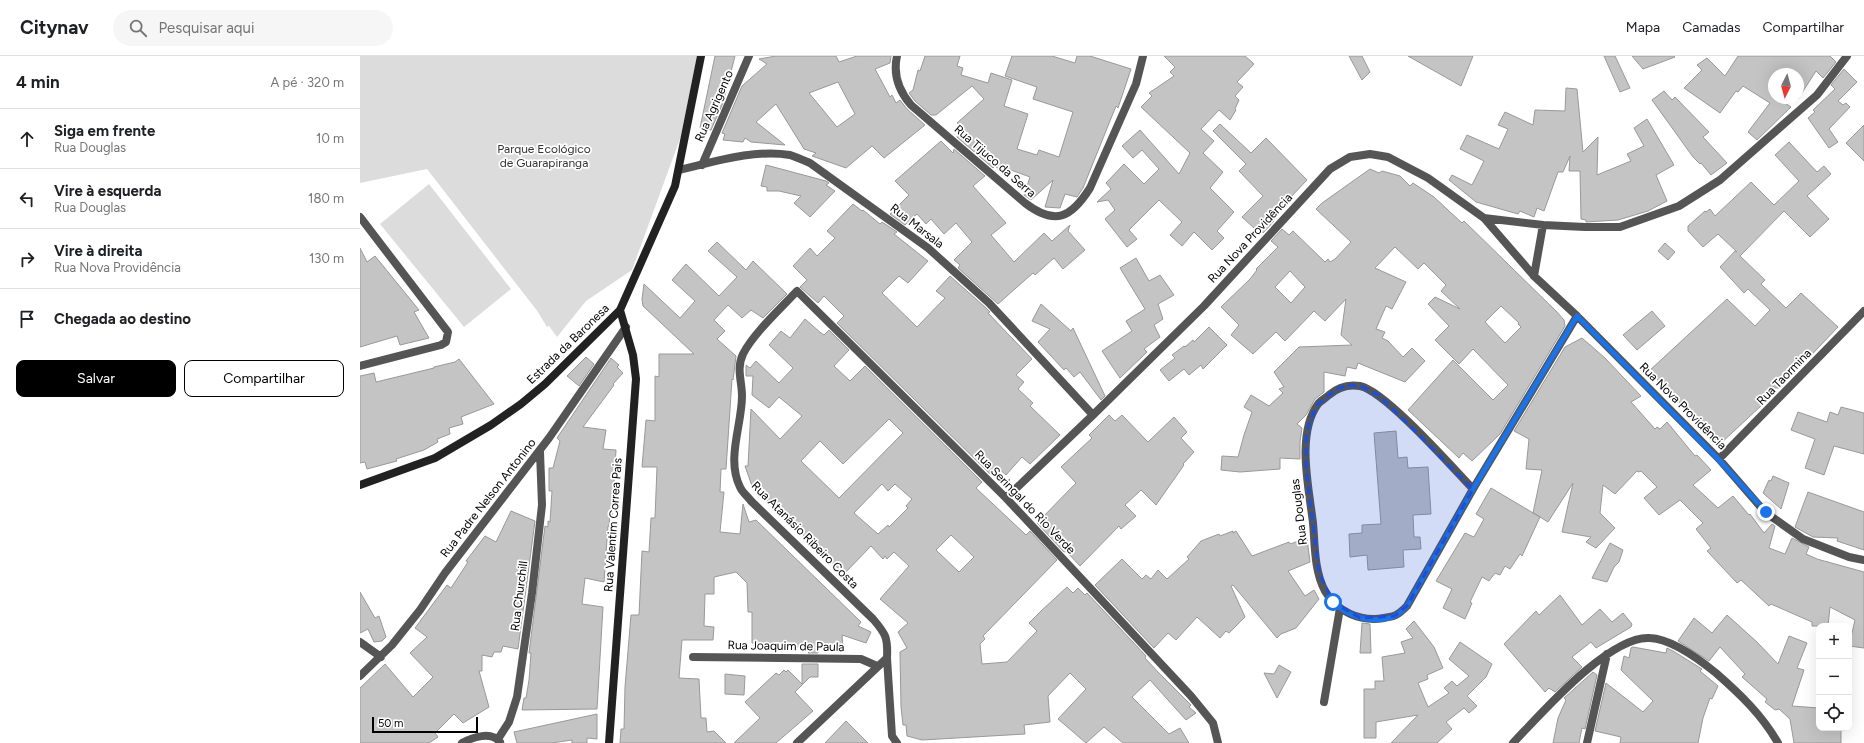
<!DOCTYPE html>
<html lang="pt">
<head>
<meta charset="utf-8">
<style>
  body { margin:0; font-family:Figtree,sans-serif; background:#f6f6f6; color:#202124 }
  .controls { position:absolute; right:12px; bottom:12px; display:grid; overflow:hidden; border-radius:8px; box-shadow:0 4px 16px #0002 }
  .controls button { width:36px; height:36px; display:grid; place-items:center; padding:0; border:0; border-bottom:1px solid #e0e0e0; background:#fff; color:#202124; font:20px sans-serif }
  .compass { position:absolute; left:1408px; top:12px; width:36px; height:36px; border-radius:50%; background:#fff; box-shadow:0 4px 16px #0002; rotate:186deg }
  .scale { position:absolute; left:12px; bottom:10px; width:106px; box-sizing:border-box; padding-left:4px; border:2px solid #000; border-top:0; font-size:11px; line-height:14px; white-space:nowrap; color:#000; -webkit-text-stroke:3px #fff; paint-order:stroke }
  .stop { position:absolute; width:12px; height:12px; margin:-9px; border:3px solid #1a73e8; border-radius:50%; background:#fff }
  .stop.end { background:#1a73e8; border-color:#fff; box-shadow:0 1px 4px #0008 }
  .list { margin:0; padding:0; list-style:none }
  h2 { display:flex; justify-content:space-between; align-items:center; height:52px; margin:0; padding:0 16px; font-size:17px }
  h2 small { font-size:13px; font-weight:400; color:#757577 }
  .list li { display:grid; grid-template-columns:26px 1fr auto; gap:12px; align-items:center; box-sizing:border-box; height:60px; padding:0 16px; border-top:1px solid #e0e0e0 }
  .list b { display:block; font-size:15px; white-space:nowrap }
  .list p { margin:0; font-size:13px; white-space:nowrap; color:#757577 }
  .list em { font-size:13px; font-style:normal; color:#757577 }
  .actions { display:flex; gap:8px; padding:12px 16px }
  .actions a { flex:1; padding:9px 0; border:1px solid #000; border-radius:8px; text-align:center; font-size:14px; color:#000 }
  .actions .main { background:#000; color:#fff }
  .icon { flex:none; width:22px; height:22px; fill:none; stroke:currentColor; stroke-width:2; stroke-linecap:round; stroke-linejoin:round }
  .map { position:relative; flex:none; width:1504px; height:687px; overflow:hidden }
  header { display:flex; align-items:center; gap:24px; box-sizing:border-box; height:56px; padding:0 20px; background:#fff; border-bottom:1px solid #e0e0e0 }
  header strong { font-size:19px }
  nav { display:flex; gap:22px; margin-inline-start:auto; font-size:14px }
  .search { width:280px; height:36px; background:#f6f6f6; display:flex; align-items:center; gap:10px; box-sizing:border-box; padding:0 14px; border-radius:22px; color:#757577; font-size:15px }
  main { display:flex }
  aside { flex:1; background:#fff }
  .map>svg:first-child { display:block }
  .green { fill:#dcdcdc }
  .building { fill:#c4c4c4; stroke:#999; fill-rule:evenodd }
  .lines { fill:none; stroke-linecap:round; stroke-linejoin:round }
  .street { stroke:#555; stroke-width:8 }
  .secondary { stroke:#222; stroke-width:8 }
  .route { stroke:#1a73e8; stroke-width:5 }
  .marked { fill:#1d4ed8; fill-opacity:0.2; stroke:#1d4ed8; stroke-width:3; stroke-dasharray:8 5; stroke-linejoin:round }
  .labels { text-anchor:middle; stroke-width:3.5; stroke-linejoin:round; paint-order:stroke }
  .street-label { font-size:12px; fill:#000; stroke:#fff }
  .park-label { font-size:12px; fill:#333; stroke:#fff }
</style>
</head>
<body>
<header>
<strong>Citynav</strong>
<div class="search"><svg class="icon" aria-label="search" viewBox="0 0 24 24"><circle cx="10" cy="10" r="6"/><path d="M15 15l6 6"/></svg>Pesquisar aqui</div>
<nav><a>Mapa</a><a>Camadas</a><a>Compartilhar</a></nav>
</header>
<main>
<aside>
<h2>4 min<small>A pé · 320 m</small></h2>
<ul class="list">
<li><svg class="icon" aria-label="ahead" viewBox="0 0 24 24"><path d="M12 20V5M6 11l6-6 6 6"/></svg><div><b>Siga em frente</b><p>Rua Douglas</p></div><em>10 m</em></li>
<li><svg class="icon" aria-label="left" viewBox="0 0 24 24"><path d="M17 20v-9H6M10 6l-5 5 5 5"/></svg><div><b>Vire à esquerda</b><p>Rua Douglas</p></div><em>180 m</em></li>
<li><svg class="icon" aria-label="right" viewBox="0 0 24 24"><path d="M7 20v-9h11M14 6l5 5-5 5"/></svg><div><b>Vire à direita</b><p>Rua Nova Providência</p></div><em>130 m</em></li>
<li><svg class="icon" aria-label="arrive" viewBox="0 0 24 24"><path d="M6 21V4h12l-3 4 3 4H6"/></svg><div><b>Chegada ao destino</b></div></li>
</ul>
<div class="actions"><a class="main">Salvar</a><a>Compartilhar</a></div>
</aside>
<div class="map">
<svg width="1504" height="687" viewBox="0 0 1504 687">
  <rect width="100%" height="100%" fill="#fff"/>
  <path class="green" d="M0,0H337L321,80L272,214L226,245L197,281L189,270L187,271L178,256L67,113L0,127Z
    M69,128L151,233L104,271L20,168Z"/>
  <path class="building" d="M355,0H375L363,47L351,74L340,72Z
    M416,0H476L479,6L497,0H531L530,7L515,13L530,41L532,39L536,47L540,44L547,53L565,69L524,102L512,90L486,112L452,100L456,97L444,93L416,48L396,66L425,89L391,86L385,82L383,86L363,84L365,78L362,77L382,30L407,8L399,3ZM478,26L495,58L477,71L449,37Z
    M565,0H600L597,10L603,12L601,19L628,27L631,17L652,24L644,50L668,58L657,93L677,99L679,94L699,101L713,56L673,43L677,31L645,20L652,0H692L715,7L717,0H730L771,13L758,52L756,50L723,132L717,141L705,138L700,152L685,151L693,124L671,144L664,139L670,121L640,110L639,113L635,110L633,112L597,81L601,69L597,67L624,43L612,30L576,59H571L555,45L549,37L553,34L558,14L560,15Z
    M804,0H885L894,8L877,26L883,31L875,40L879,44L875,53L876,54L870,64L859,54L841,73L854,85L843,97L863,116L850,132L874,156L857,175L864,182L852,194L834,176L822,190L810,179L822,166L799,144L769,174L777,183L767,191L745,163L755,154L748,144L737,146L751,133L746,127L764,108L784,128L799,113L782,94L773,102L762,90L780,74L819,118L830,97L781,51L792,40L789,37L814,20L810,16L815,11Z
    M989,0H1002L1010,16L1002,24Z
    M1048,0H1113L1101,30Z
    M1244,0H1255L1270,32L1260,36Z
    M1272,0H1314L1315,1L1283,13Z
    M1378,0H1470L1476,6L1463,22L1456,15L1438,43V18H1414V42H1417L1431,51L1397,84L1388,76L1410,47L1383,30L1378,36L1376,35L1360,57L1324,32L1342,14L1337,9L1347,2L1365,20Z
    M1484,13L1497,26L1478,45L1483,49L1486,47L1490,51L1469,73L1478,86L1469,92L1448,62L1455,56L1453,54L1475,33L1471,29Z
    M1206,32L1217,33L1223,96L1238,81L1237,119L1271,105L1267,98L1284,90L1274,72L1287,63L1314,109L1296,119L1307,145L1288,155L1258,164L1226,166V164L1221,163L1220,115H1209L1210,100L1203,116H1198L1184,155L1177,152L1174,161L1160,155L1158,158L1116,146L1089,124L1092,119L1112,129L1124,105L1100,93L1107,79L1139,93L1148,73L1138,69L1145,56L1173,69L1175,54L1205,55Z
    M1304,35L1312,44L1315,41L1349,76L1343,81L1367,107L1351,119L1341,107L1340,108L1333,101L1292,44Z
    M860,68L891,97L906,82L947,124L911,162L914,165L903,177L897,171L895,173L882,161L903,140L879,115L886,108L853,75Z
    M1504,69V105L1486,87Z
    M581,85L593,97L594,93L625,120L613,130L646,167L631,179L654,206L684,177L692,185L710,169L708,175L725,194L703,213L694,202L675,219L673,217L638,248L598,212L600,209L594,204L612,186L596,167L584,178L571,163L566,168L557,158L545,169L530,158L549,139L535,125Z
    M1429,86L1457,116L1464,110L1471,118L1447,140L1469,163L1450,181L1424,155L1380,200L1405,224L1401,228L1426,252L1441,237L1478,271L1440,311L1437,309L1419,332H1415L1412,330L1397,344L1402,349L1360,388L1289,315L1367,243L1395,270L1410,254L1388,233L1384,237L1360,211L1375,195L1377,196L1358,178L1343,191L1328,175V170L1345,155L1346,156L1350,153L1355,160L1391,126L1414,149L1439,125L1415,99Z
    M406,109L466,125L469,127L466,129L475,135L450,161L434,147L441,140L419,135H407V131L401,130Z
    M1010,113L1019,117L1022,115L1040,120L1050,130L1053,127L1074,141L1102,167L1104,165L1196,255L1204,264L1205,270L1140,378L1112,405L1103,397L1099,402L1048,354L1093,304L1133,344L1148,329L1113,293L1099,308L1075,284L1089,270L1068,248L1075,241L1100,253L1081,235L1086,229L1064,207L1058,213L1035,191L1015,212L1046,226L1032,253L1026,250L1016,273L1025,276L1022,282L1028,285L1043,301L1052,292L1065,305L1045,326L998,307L996,313L987,311L985,320L964,316V336L955,343L946,359L937,368L942,372L940,386V403L920,402V413L880,416L861,414L862,400L878,401L884,379L892,356L884,351L891,339L909,350L923,337L919,333L924,331L914,316L939,291L992,289L981,279L986,243L965,265L954,255L925,285L916,276L893,298L871,279L879,269L861,251L890,223L897,214L896,213L918,191L911,185L922,173L929,179L933,175L965,206L968,203L970,206L975,203L991,186L956,153L962,147ZM930,215L945,231L931,247L915,231ZM1141,250L1159,267L1158,268L1161,271L1145,287L1125,266Z
    M493,148L502,155L503,154L520,168L522,166L537,176L534,178L568,205L548,227L539,220L522,237L557,271L585,242L576,235L590,220L625,251L630,256L628,257L672,303L656,319L664,326L658,333L673,347L670,350L700,379L670,408L662,401L646,419L637,411L630,418L477,267L484,260L464,240L458,247L440,231L447,224L433,210L450,192L457,200L475,182L467,175Z
    M357,186L386,214L393,205L427,238L403,262L391,254L382,262L368,249L354,264L365,275L357,283L376,300L373,324L372,323L366,413H361L360,436H364L360,476L380,478L383,448L389,466L396,464L501,566L498,570L511,576L506,587L482,579L483,591H458V597H448L454,591H415V587H392V556H388L387,527L376,516L354,521V538H345L344,570L354,571L353,584H322L319,622L339,623L341,662H346L347,676L354,675L366,687H260L261,673H264L265,631L271,559H279L282,495L289,496L291,462H295L297,411H282L286,364L295,365V320L299,321V298H334L283,250L282,243L284,228L320,262L335,245L312,224L326,208L359,240L377,221L348,195Z
    M1305,187L1315,196L1308,204L1298,195Z
    M0,192L7,206L15,200L59,254L54,256L69,282L40,289L37,280L0,291Z
    M776,202L789,225L800,219L814,239L798,248L803,263L794,269L800,281L784,293L787,296L760,322L742,295L772,275L766,265L785,253L760,212Z
    M681,248L711,275L713,272L745,340L741,344L720,316L714,321L706,312L704,314L678,286L690,273L672,265Z
    M1292,255L1305,270L1277,294L1263,279Z
    M445,263L461,277L464,279L469,274L489,294L474,310L490,325L505,310L622,426L616,432L666,479L670,475L697,504L623,580L625,583L620,588L622,608L647,606L677,575L669,567L681,555L707,531L713,537L718,532L725,539L727,537L786,600L785,602L799,617L831,649L829,651L836,657L826,664L790,624L772,641L809,678L820,672L829,687H763L744,671L726,687L698,663L726,633L710,617L688,640L690,666L664,669L665,678L562,684L547,680L546,669H543L541,651L540,596L547,592L538,576L548,567L520,543L549,510L534,496L527,503L525,500L523,503L511,490L484,518L392,430L385,410H388L391,353L420,383L442,360L419,341L409,352L392,339L393,320H386V309L390,312L396,305L419,327L433,312L409,289L421,275L430,282ZM529,363L543,377L479,442L441,405L460,385L483,408ZM522,428L528,435L535,428L552,443L546,450L548,452L529,471L528,469L518,478L494,457ZM591,479L614,501L599,516L576,494Z
    M849,271L867,289L843,313L841,309L829,319L824,313L809,325L800,314L815,302L812,299L824,290L825,291L833,284L834,286Z
    M1222,282L1245,302L1281,340L1271,346L1295,373L1297,371L1300,373L1307,366L1335,400L1337,399L1351,414L1333,429L1358,452L1373,440L1389,459L1390,458L1404,477L1412,468L1415,470L1409,492L1425,498L1432,482L1449,491L1446,498L1457,503L1504,516V592L1489,590L1495,564L1470,551L1468,570H1452V566L1411,548L1409,550L1381,524L1377,527L1347,495L1351,492L1336,473L1343,467L1320,444L1299,459L1284,442L1297,431L1281,415L1279,416L1277,415L1255,438L1243,429L1240,457L1255,472L1236,492L1226,486L1231,481L1202,476L1213,427L1188,466L1180,461L1162,500L1160,498L1150,513L1145,510L1140,519L1135,517L1129,525L1122,521L1110,546L1112,547L1105,563L1083,552L1092,533L1076,525L1105,477L1114,481L1124,463L1116,458L1131,432L1180,461L1173,457L1182,414L1166,413L1169,383L1154,375L1205,291Z
    M226,301L234,308L219,330L207,320Z
    M251,302L259,309L257,311L263,317L253,328L254,329L223,371L246,374L243,393L256,394L252,460H250L249,470H248L244,526L225,522L222,548L243,551L237,653L162,654L164,642H166L169,624L171,597H169L185,470L188,471V465L190,466L192,435H189V412H193L200,385L197,382Z
    M99,303L134,348L101,361L103,368L89,372L90,378L77,383L78,386L64,394L36,403L37,405L7,413L5,406L0,407V320L14,317L16,326L74,312V311L95,306Z
    M1481,351L1504,357V398L1474,390L1464,419L1445,412L1455,383L1431,374L1438,356L1467,366L1470,356L1478,359Z
    M749,359L755,365L762,359L788,386L814,361L827,376L821,382L834,396L823,408L824,409L796,449L781,434L765,449L776,460L761,473L759,470L720,510L706,495L704,496L677,467L716,427L701,411L732,382L729,379Z
    M1036,375L1038,402L1047,401L1048,412L1068,411L1071,458L1053,459L1054,481H1060L1061,493L1043,494L1044,511L1008,514L1007,499L990,501L989,478L1002,477V469L1021,468L1014,377Z
    M1413,420L1429,427L1421,453L1403,437L1409,424L1411,425Z
    M1448,436L1504,456V494L1477,485L1478,482L1453,481L1435,471Z
    M151,455L175,465L158,593L143,590L141,596H134L132,601L122,599V615H119L129,651L103,667L94,658L75,677L78,681L69,687H0V632L25,608L53,641L73,621L50,597L67,581L55,572L87,529L91,532L108,506L106,505L125,480L136,486Z
    M873,475V477L876,475L892,500L929,486L930,488L947,482L950,506L928,515L945,540L954,534L959,543L936,572L921,578L917,582L873,529L871,530L885,561L869,577L866,575L860,582L837,561L816,584L808,577L794,592L735,529L762,503L782,523L786,519L791,523L798,514L807,523L829,503L827,501L841,485L859,478L860,480Z
    M1250,487L1263,494L1259,506L1254,511L1247,526L1232,522Z
    M0,536L15,562L19,560L26,581L22,585L14,586L8,573L0,577Z
    M1200,539L1222,569L1240,553L1252,566L1263,557L1272,568L1271,571L1236,592L1231,586L1212,601L1222,611L1195,636L1189,632L1185,636L1144,588L1176,555L1179,559Z
    M1367,559L1397,586L1418,608L1429,580L1447,587L1437,612L1444,614L1432,650L1459,652V672H1481V687H1434L1430,663L1419,653L1415,654L1405,646L1407,643L1382,621L1385,618L1360,591L1349,605L1318,585L1334,562L1352,577Z
    M1054,565L1074,591L1083,612L1067,619L1068,623L1058,627L1068,651L1089,637L1084,632L1092,625L1097,630L1109,620L1089,603L1100,586L1132,608L1126,621L1107,640L1117,650L1109,657L1104,652L1086,666L1092,673L1077,687H1031L1058,659L1016,666V682H1004V633H1015V625H1024L1022,601L1045,597L1041,586L1053,582L1046,573Z
    M1002,567L1010,568L1011,597H1000Z
    M1273,591L1306,597L1307,592L1313,595L1342,613L1340,615L1358,630L1352,643L1350,642L1343,662L1338,687H1260L1261,681L1235,675L1246,627L1283,656L1293,645L1261,614L1264,600L1269,602L1271,592Z
    M442,608H458V621H450L435,636L453,655L416,687H374L400,662L385,646L416,617L419,619L424,614L426,616L428,614L442,628Z
    M919,609L931,616L917,642L904,617L914,618Z
    M1233,616L1237,619L1225,673L1222,672L1219,687H1193L1198,662L1206,644L1204,642Z
    M365,618L385,620L384,639L365,638Z
    M237,658V683L227,682V687H212V684L192,687H157L154,676Z
    M486,665L508,687H465Z"/>
  <g class="lines">
    <path class="street" d="M537,0C533,18 539,35 551,49L665,147C695,170 711,162 730,132L776,28L783,0
      M342,109L389,0
      M319,114C354,106 393,93 430,99C436,101 443,104 450,107L568,192L629,247L733,359
      M0,161L88,276L86,286L81,289L0,310
      M1124,162L1183,169L1225,171H1260L1319,150L1360,124L1457,39L1487,0
      M1174,220L1183,169
      M1359,403L1504,255
      M1113,433C1092,411 1025,335 1000,330C988,328 978,331 969,339C966,342 960,345 958,348C936,378 949,432 953,467C955,488 954,515 965,535C977,556 1000,566 1024,562C1027,561 1032,561 1036,559C1040,557 1044,553 1047,550L1113,433L1217,260
      M646,442L733,359L844,250L970,113L990,101L1010,98L1028,101L1068,122L1124,162L1174,220L1217,260L1359,403L1405,456L1443,483L1489,501L1504,504
      M0,586L21,601
      M333,601L501,603L517,610
      M527,602L532,680L537,687
      M0,620L32,589L60,554L85,517L189,382L266,271
      M964,646L980,552
      M138,683L149,666L157,641L172,537L182,449L180,396
      M102,687C113,681 131,675 140,686
      M437,687L527,602C528,582 526,578 513,563L391,445C388,441 382,436 380,431C366,403 382,369 382,340C382,325 376,313 383,298C393,278 421,252 437,235L646,442L831,640L853,667L858,687
      M1153,687C1180,659 1249,579 1290,582C1311,583 1340,604 1356,617C1380,638 1402,659 1418,687
      M1227,687L1247,598"/>
    <path class="secondary" d="M0,429L75,402L131,369L161,348L185,328L260,254L315,130L341,0
      M249,687L276,323L273,299L260,254"/>
  </g>
  <g class="lines">
    <path class="route" d="M973,546C988,561 1014,569 1035,560C1039,558 1044,553 1047,550L1113,433L1217,260L1359,404L1406,456"/>
  </g>
  <path class="marked" d="M988,329L1001,330L1019,339L1113,433L1047,550L1035,560L1000,562L973,546L959,517L946,413V380L950,364L958,348L976,333Z"/>
  <g class="labels">
    <g class="street-label">
      <text transform="translate(354 50) rotate(-66)" y="4">Rua Agrigento</text>
      <text transform="translate(635 105) rotate(41)" y="4">Rua Tijuco da Serra</text>
      <text transform="translate(557 170) rotate(38)" y="4">Rua Marsala</text>
      <text transform="translate(890 182) rotate(-47)" y="4">Rua Nova Providência</text>
      <text transform="translate(208 288) rotate(-44)" y="4">Estrada da Baronesa</text>
      <text transform="translate(1424 321) rotate(-46)" y="4">Rua Taormina</text>
      <text transform="translate(1323 350) rotate(45)" y="4">Rua Nova Providência</text>
      <text transform="translate(128 442) rotate(-52)" y="4">Rua Padre Nelson Antonino</text>
      <text transform="translate(665 446) rotate(46)" y="4">Rua Seringal do Rio Verde</text>
      <text transform="translate(939 456) rotate(-97)" y="4">Rua Douglas</text>
      <text transform="translate(253 469) rotate(-86)" y="4">Rua Valentim Correa Pais</text>
      <text transform="translate(445 479) rotate(45)" y="4">Rua Atanásio Ribeiro Costa</text>
      <text transform="translate(159 540) rotate(-83)" y="4">Rua Churchill</text>
      <text transform="translate(426 590) rotate(1)" y="4">Rua Joaquim de Paula</text>
    </g>
    <g class="park-label">
      <text x="184" y="97">Parque Ecológico<tspan x="184" dy="14">de Guarapiranga</tspan></text>
    </g>
  </g>
</svg>
<div class="controls">
<button>+</button>
<button>−</button>
<button><svg class="icon" aria-label="locate" viewBox="0 0 24 24"><circle cx="12" cy="12" r="6"/><path d="M12 2v4M12 18v4M2 12h4M18 12h4"/></svg></button>
</div>
<svg class="compass" viewBox="-18 -18 36 36"><path d="M0-13l5 13h-10z" fill="#e53935"/><path d="M0 13l5-13h-10z" fill="#757577"/></svg>
<div class="scale">50 m</div>
<div class="stop" style="left:973px;top:546px"></div>
<div class="stop end" style="left:1406px;top:456px"></div>
</div>
</main>
</body>
</html>
